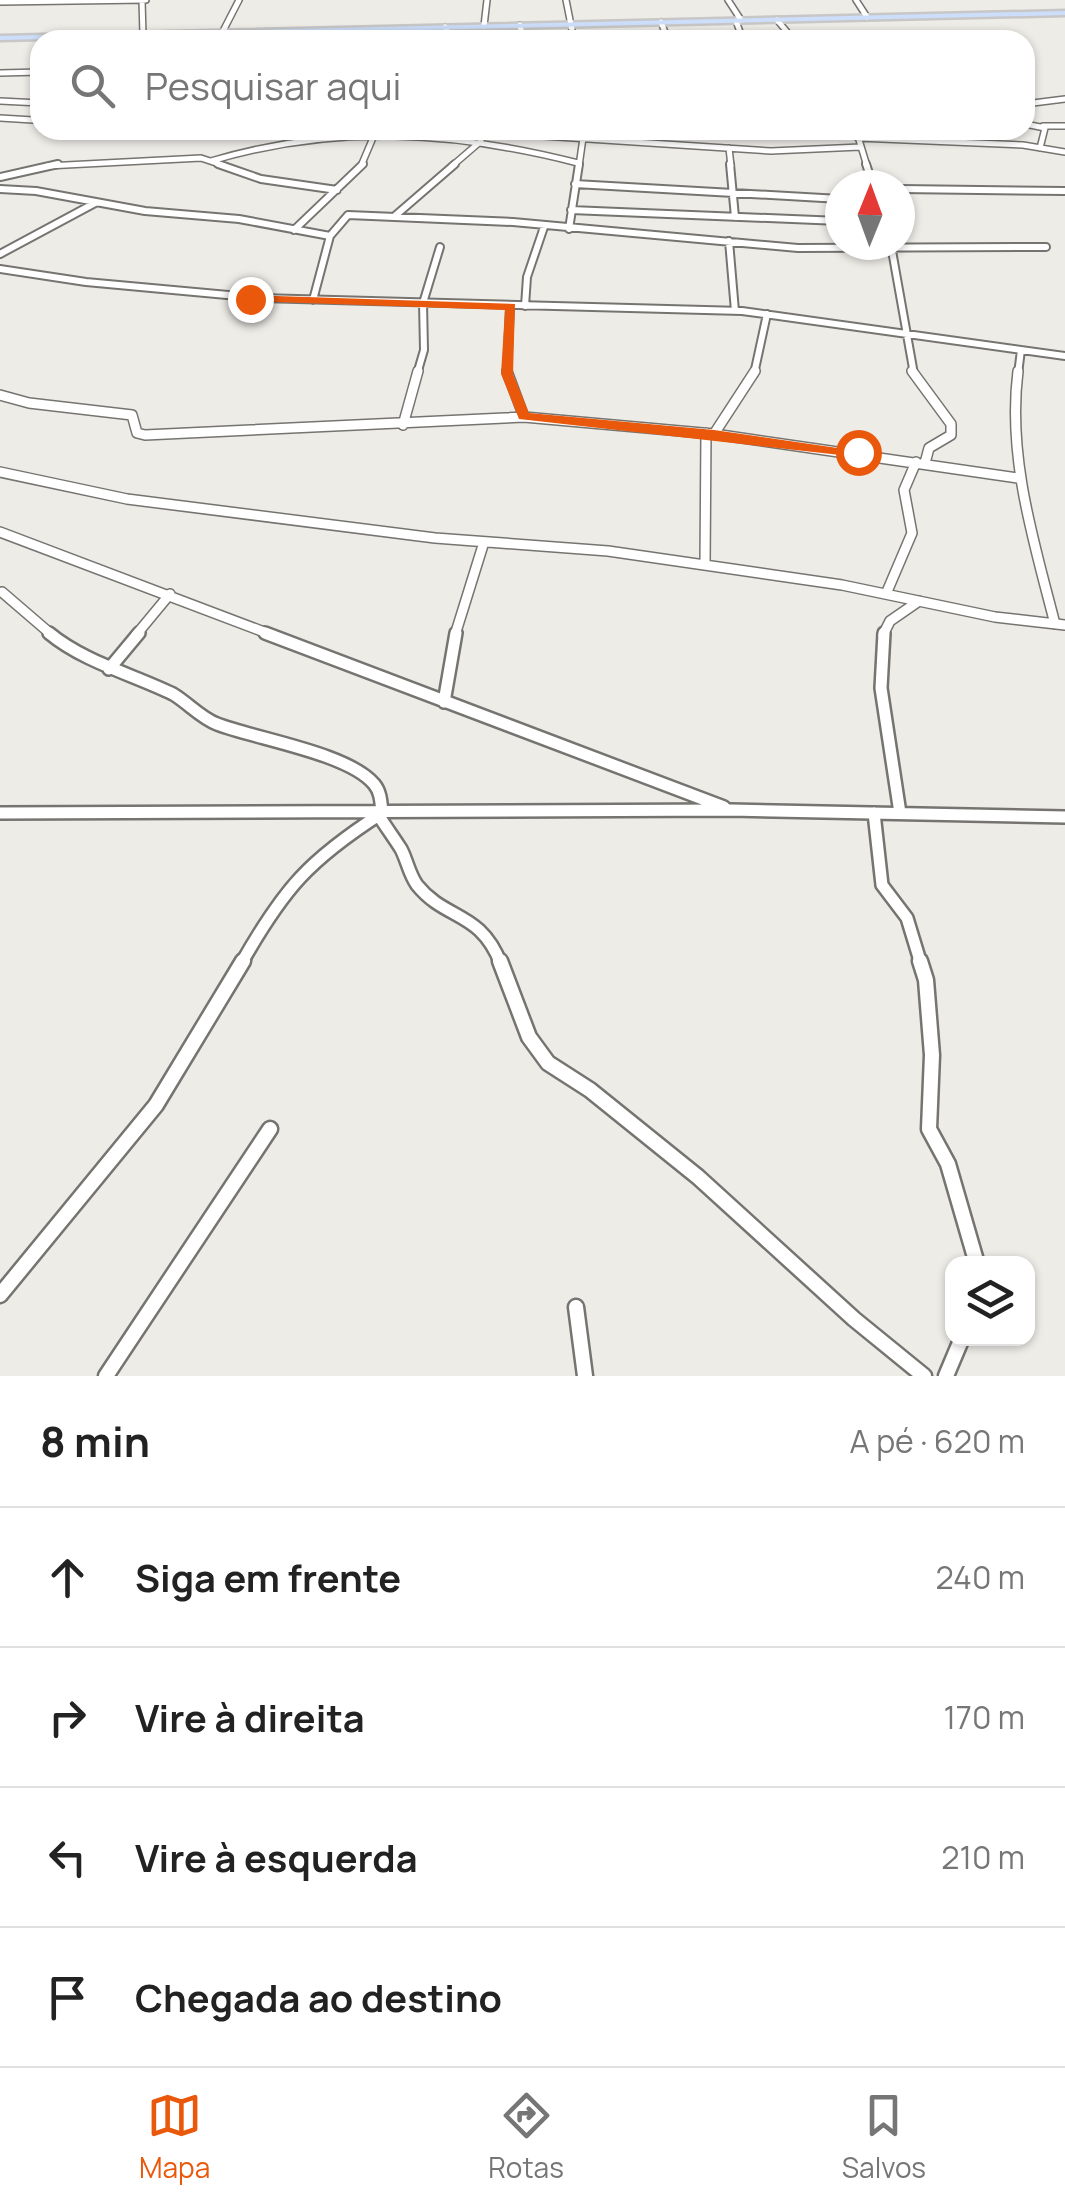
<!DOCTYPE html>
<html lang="pt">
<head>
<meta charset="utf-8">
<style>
  body { margin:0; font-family:Manrope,sans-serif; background:#f2f2f2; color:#222 }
  .controls { position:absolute; right:30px; bottom:30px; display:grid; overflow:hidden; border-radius:20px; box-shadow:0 2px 8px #0004 }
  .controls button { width:90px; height:90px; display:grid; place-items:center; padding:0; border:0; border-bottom:2px solid #e0e0e0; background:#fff; color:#222; font:50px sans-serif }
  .compass { position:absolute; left:825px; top:170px; width:90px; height:90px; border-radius:50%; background:#fff; box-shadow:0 2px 8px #0004; rotate:1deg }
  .stop { position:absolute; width:30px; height:30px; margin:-22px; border:8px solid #ea580c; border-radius:50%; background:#fff }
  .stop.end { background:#ea580c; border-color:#fff; box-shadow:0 2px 10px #0008 }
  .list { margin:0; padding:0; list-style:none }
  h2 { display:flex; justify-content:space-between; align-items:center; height:130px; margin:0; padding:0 40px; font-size:42px }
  h2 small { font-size:32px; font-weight:400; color:#767676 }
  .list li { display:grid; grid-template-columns:65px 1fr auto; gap:30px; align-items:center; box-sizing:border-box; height:140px; padding:0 40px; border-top:2px solid #e0e0e0 }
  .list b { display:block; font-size:38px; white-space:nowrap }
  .list em { font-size:32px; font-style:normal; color:#767676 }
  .icon { flex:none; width:55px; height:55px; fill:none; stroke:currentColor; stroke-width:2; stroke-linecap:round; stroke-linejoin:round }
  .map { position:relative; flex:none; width:1065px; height:1376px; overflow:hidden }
  .search { position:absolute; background:#fff; box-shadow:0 2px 8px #0004; left:30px; right:30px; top:30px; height:110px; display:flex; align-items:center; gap:25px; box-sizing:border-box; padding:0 35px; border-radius:30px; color:#767676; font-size:38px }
  .sheet { height:690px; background:#fff }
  nav { display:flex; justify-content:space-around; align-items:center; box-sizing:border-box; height:140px; border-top:2px solid #e0e0e0; background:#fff; font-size:28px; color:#767676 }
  nav a { display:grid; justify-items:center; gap:5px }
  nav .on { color:#ea580c }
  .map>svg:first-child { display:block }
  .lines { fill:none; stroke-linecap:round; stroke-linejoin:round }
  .street-far4-casing { stroke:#767470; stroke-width:8 }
  .street-far3-casing { stroke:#767470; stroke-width:10 }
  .street-far2-casing { stroke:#767470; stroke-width:12 }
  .street-far1-casing { stroke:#767470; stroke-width:16 }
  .street-casing { stroke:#767470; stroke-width:19 }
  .primary-casing { stroke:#c7c7c7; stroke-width:5 }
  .street-far4 { stroke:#fff; stroke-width:5 }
  .street-far3 { stroke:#fff; stroke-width:6 }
  .street-far2 { stroke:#fff; stroke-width:9 }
  .street-far1 { stroke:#fff; stroke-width:11 }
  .street { stroke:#fff; stroke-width:14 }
  .primary { fill:#cddefa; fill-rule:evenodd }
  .route { fill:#ea580c }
</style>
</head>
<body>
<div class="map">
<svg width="1065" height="1376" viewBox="0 0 1065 1376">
  <rect width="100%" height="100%" fill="#eeece7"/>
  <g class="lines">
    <defs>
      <path id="street-far4" d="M142,0L143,35
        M566,0L574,40
        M728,0L741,20
        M856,0L867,17
        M0,2L146,0
        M777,20L794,40
        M736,21L743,40
        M661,22L668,40
        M520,25L523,40
        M484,26L487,0
        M445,27L453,40
        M222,33L239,0
        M0,73L40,72
        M0,101L40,103
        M1025,104L1065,99
        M0,118L33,120
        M1025,124L1045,128L1040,148
        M1043,126H1065
        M856,130L867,166
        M527,135L771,151L860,147
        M858,138L1023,145L1065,152
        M729,148L731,166
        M211,161C335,124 453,131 578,163
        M47,166L201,158L225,166
        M361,166L375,133
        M452,166L481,141
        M579,166L583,138"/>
      <path id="street-far3" d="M218,164L261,179L337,190
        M730,164L735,217
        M866,164L873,185
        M0,177L58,164
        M575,184L840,199
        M0,189L36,191L145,211L239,219L330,236
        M900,189L1065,191
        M571,210L840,221
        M396,215L455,164
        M569,229L579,164
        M294,230L363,164
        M729,241L735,311
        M891,245L914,374
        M0,254L95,203
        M0,269L86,282L260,298L742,311L1065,356
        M313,300L330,236L348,215L513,222L798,248L1046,247
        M525,306L527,277L544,227
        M417,374L424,350L423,303L440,247
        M507,374L510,307
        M754,374L767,314
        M1018,374L1021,350"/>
      <path id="street-far2" d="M507,371L524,417
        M912,371L951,424V435L929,448L925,463
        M1018,371C1007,457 1034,542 1055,624
        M0,395L29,403L132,415L137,433L145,435L524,417L714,434L1018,478
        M403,425L418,371
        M714,434L755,371
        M0,472L127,499L435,538L608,551L842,585L995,617L1065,625
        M0,532L272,635
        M705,565L706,433
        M2,592L52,635
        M886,594L912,533L904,490L916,462
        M136,635L170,594
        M455,635L484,542
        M883,635L890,621L919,601"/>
      <path id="street-far1" d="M49,633C84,662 132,674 173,694C188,703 201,718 217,724C256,739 348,753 374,784C381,792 381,803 382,813C309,860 284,888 241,964
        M265,633L724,807
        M884,633L881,688L900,813
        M109,669L139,633
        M444,702L456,633
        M0,813L731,810L1065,817
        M874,813L882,885L907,918L921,964
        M379,816C386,827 394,838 401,849C407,860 409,874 417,885C446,921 480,910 501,964"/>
      <path id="street" d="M500,961L529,1037L548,1063L590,1090L698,1177L854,1319L924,1376
        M920,961L926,980L932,1055L929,1129L948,1164L977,1264
        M0,1295L156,1105L243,961
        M576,1307L585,1376
        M106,1376L270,1129
        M946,1376L962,1338"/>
      <path id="primary" d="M1065,11V15L0,40V36Z"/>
    </defs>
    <use href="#street-far4" class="street-far4-casing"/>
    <use href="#street-far3" class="street-far3-casing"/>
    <use href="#street-far2" class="street-far2-casing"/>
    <use href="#street-far1" class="street-far1-casing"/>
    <use href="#street" class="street-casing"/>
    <use href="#primary" class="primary-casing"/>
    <use href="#street-far4" class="street-far4"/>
    <use href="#street-far3" class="street-far3"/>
    <use href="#street-far2" class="street-far2"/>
    <use href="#street-far1" class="street-far1"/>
    <use href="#street" class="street"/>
    <use href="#primary" class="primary"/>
  </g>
  <path class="route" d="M250,295L515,304L513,374L529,413L714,430L865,452L858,457L519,419L501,374L505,310L246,301Z"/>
</svg>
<div class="controls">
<button><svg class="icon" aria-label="layers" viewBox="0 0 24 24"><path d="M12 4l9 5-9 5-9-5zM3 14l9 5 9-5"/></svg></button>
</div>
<svg class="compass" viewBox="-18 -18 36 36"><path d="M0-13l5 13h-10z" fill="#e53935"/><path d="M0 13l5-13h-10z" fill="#767676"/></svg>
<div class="stop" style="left:858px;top:452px"></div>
<div class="stop end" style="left:250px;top:299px"></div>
<div class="search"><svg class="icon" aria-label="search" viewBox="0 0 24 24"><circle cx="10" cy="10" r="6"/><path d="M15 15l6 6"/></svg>Pesquisar aqui</div>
</div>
<section class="sheet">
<h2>8 min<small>A pé · 620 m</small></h2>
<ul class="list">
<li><svg class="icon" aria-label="ahead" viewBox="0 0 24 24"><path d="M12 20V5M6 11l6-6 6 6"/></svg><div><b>Siga em frente</b></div><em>240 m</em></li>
<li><svg class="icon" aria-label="right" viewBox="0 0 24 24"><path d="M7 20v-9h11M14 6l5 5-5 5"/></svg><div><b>Vire à direita</b></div><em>170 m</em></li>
<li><svg class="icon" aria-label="left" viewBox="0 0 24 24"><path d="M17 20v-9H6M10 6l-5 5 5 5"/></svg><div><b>Vire à esquerda</b></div><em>210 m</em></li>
<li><svg class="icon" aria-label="arrive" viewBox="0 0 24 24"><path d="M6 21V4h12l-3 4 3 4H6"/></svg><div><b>Chegada ao destino</b></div></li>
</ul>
</section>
<nav>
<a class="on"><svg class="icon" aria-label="map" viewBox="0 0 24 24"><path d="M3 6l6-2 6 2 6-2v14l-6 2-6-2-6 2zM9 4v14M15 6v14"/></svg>Mapa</a>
<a><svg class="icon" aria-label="directions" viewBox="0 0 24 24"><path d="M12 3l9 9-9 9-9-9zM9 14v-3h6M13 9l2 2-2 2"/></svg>Rotas</a>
<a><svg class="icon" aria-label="saved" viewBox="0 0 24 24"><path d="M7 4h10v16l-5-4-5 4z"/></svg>Salvos</a>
</nav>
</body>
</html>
